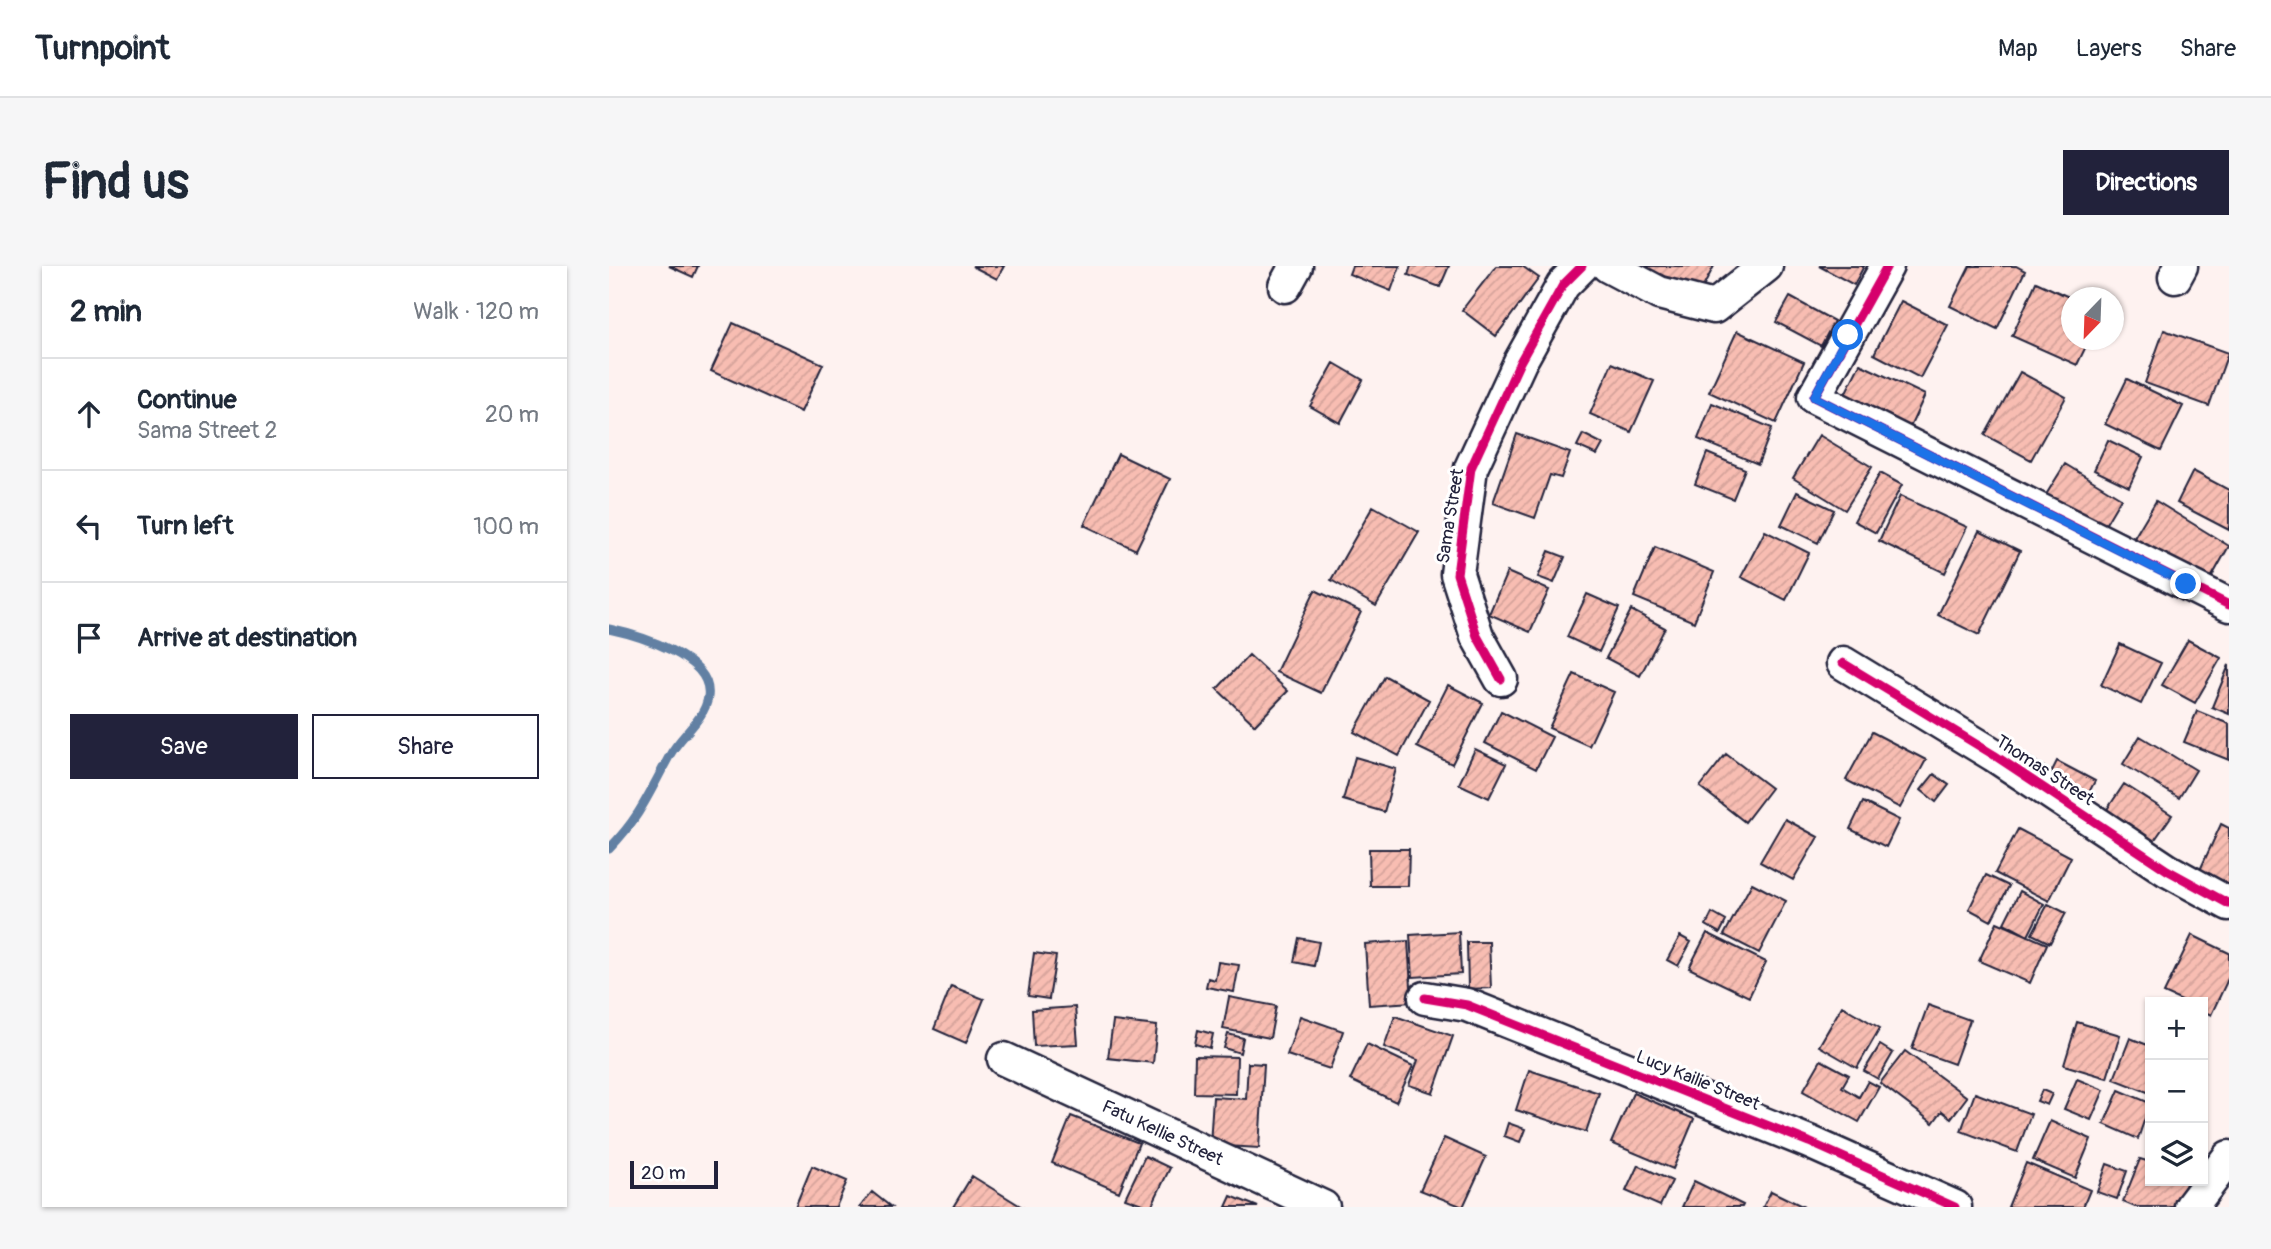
<!DOCTYPE html>
<html lang="en">
<head>
<meta charset="utf-8">
<style>
  body { margin:0; font-family:Pangolin,sans-serif; background:#f6f6f7; color:#1f2937 }
  .controls { position:absolute; right:21px; bottom:21px; display:grid; overflow:hidden; border-radius:0px; box-shadow:0 2px 5px #0004 }
  .controls button { width:63px; height:63px; display:grid; place-items:center; padding:0; border:0; border-bottom:2px solid #e0e1e3; background:#fff; color:#1f2937; font:35px sans-serif }
  .compass { position:absolute; left:1452px; top:21px; width:63px; height:63px; border-radius:50%; background:#fff; box-shadow:0 2px 5px #0004; rotate:203deg }
  .scale { position:absolute; left:21px; bottom:18px; width:88px; box-sizing:border-box; padding-left:7px; border:4px solid #22223b; border-top:0; font-size:19px; line-height:24px; white-space:nowrap; color:#22223b; -webkit-text-stroke:5px #fff; paint-order:stroke }
  .stop { position:absolute; width:21px; height:21px; margin:-16px; border:5px solid #1a73e8; border-radius:50%; background:#fff }
  .stop.end { background:#1a73e8; border-color:#fff; box-shadow:0 2px 7px #0008 }
  .list { margin:0; padding:0; list-style:none }
  h2 { display:flex; justify-content:space-between; align-items:center; height:91px; margin:0; padding:0 28px; font-size:30px }
  h2 small { font-size:23px; font-weight:400; color:#747a83 }
  .list li { display:grid; grid-template-columns:46px 1fr auto; gap:21px; align-items:center; box-sizing:border-box; height:112px; padding:0 28px; border-top:2px solid #e0e1e3 }
  .list b { display:block; font-size:26px; white-space:nowrap }
  .list p { margin:0; font-size:23px; white-space:nowrap; color:#747a83 }
  .list em { font-size:23px; font-style:normal; color:#747a83 }
  .actions { display:flex; gap:14px; padding:21px 28px }
  .actions a { flex:1; padding:16px 0; border:2px solid #22223b; border-radius:0px; text-align:center; font-size:24px; color:#22223b }
  .actions .main { background:#22223b; color:#fff }
  .icon { flex:none; width:38px; height:38px; fill:none; stroke:currentColor; stroke-width:2; stroke-linecap:round; stroke-linejoin:round }
  .map { position:relative; flex:none; width:1620px; height:941px; overflow:hidden; border-radius:0px }
  header { display:flex; align-items:center; gap:42px; box-sizing:border-box; height:98px; padding:0 35px; background:#fff; border-bottom:2px solid #e0e1e3 }
  header strong { font-size:33px }
  nav { display:flex; gap:38px; margin-inline-start:auto; font-size:24px }
  .intro { display:flex; align-items:center; justify-content:space-between; box-sizing:border-box; height:168px; padding:0 42px }
  h1 { margin:0; font-size:49px }
  .button { padding:18px 32px; border-radius:0px; background:#22223b; color:#fff; font-size:24px; font-weight:700 }
  main { display:flex; gap:42px; padding:0 42px }
  aside { flex:1; background:#fff; border-radius:0px; box-shadow:0 2px 5px #0004 }
  .map>svg:first-child { display:block }
  .lines { fill:none; stroke-linecap:round; stroke-linejoin:round }
  .stream { stroke:#6280a3; stroke-width:9 }
  .building { fill:url(#building-hatch); stroke:#22223b; stroke-width:2 }
  .street-casing { stroke:#22223b; stroke-width:37 }
  .street { stroke:#fff; stroke-width:32 }
  .cycleway-casing { stroke:#fff; stroke-width:13 }
  .cycleway { stroke:#d6006c; stroke-width:9 }
  .route { stroke:#1a73e8; stroke-width:9 }
  .labels { text-anchor:middle; stroke-width:6; stroke-linejoin:round; paint-order:stroke }
  .street-label { font-size:18px; fill:#22223b; stroke:#fff }
</style>
</head>
<body>
<header>
<strong>Turnpoint</strong>
<nav><a>Map</a><a>Layers</a><a>Share</a></nav>
</header>
<div class="intro"><h1>Find us</h1><a class="button">Directions</a></div>
<main>
<aside>
<h2>2 min<small>Walk · 120 m</small></h2>
<ul class="list">
<li><svg class="icon" aria-label="ahead" viewBox="0 0 24 24"><path d="M12 20V5M6 11l6-6 6 6"/></svg><div><b>Continue</b><p>Sama Street 2</p></div><em>20 m</em></li>
<li><svg class="icon" aria-label="left" viewBox="0 0 24 24"><path d="M17 20v-9H6M10 6l-5 5 5 5"/></svg><div><b>Turn left</b></div><em>100 m</em></li>
<li><svg class="icon" aria-label="arrive" viewBox="0 0 24 24"><path d="M6 21V4h12l-3 4 3 4H6"/></svg><div><b>Arrive at destination</b></div></li>
</ul>
<div class="actions"><a class="main">Save</a><a>Share</a></div>
</aside>
<div class="map">
<svg width="1620" height="941" viewBox="0 0 1620 941">
  <defs>
    <pattern id="building-hatch" width="6" height="6" patternUnits="userSpaceOnUse" patternTransform="scale(1.75)"><rect width="6" height="6" fill="#f8bdb2"/><path d="M-1 1l2-2M0 6l6-6M5 7l2-2" fill="none" stroke="#d4a29a"/></pattern>
  </defs>
  <rect width="100%" height="100%" fill="#fef2f0"/>
  <filter id="ink" filterUnits="userSpaceOnUse"><feTurbulence type="fractalNoise" baseFrequency=".0143" numOctaves="2"/><feDisplacementMap in="SourceGraphic" scale="14" xChannelSelector="R" yChannelSelector="G"/><feConvolveMatrix kernelMatrix="1 2 1 2 8 2 1 2 1" color-interpolation-filters="sRGB"/></filter>
  <g filter="url(#ink)">
    <g class="lines">
      <path class="stream" d="M0,363C28,369 105,391 99,431C96,453 71,470 61,489C40,527 32,550 0,583"/>
    </g>
    <path class="building" d="M60,0H89L84,11Z
      M363,0H395L388,13Z
      M743,0H791L782,25L740,8Z
      M802,0H840L831,21L799,9Z
      M887,0H913L930,12L887,70L853,44Z
      M1030,0H1105L1089,31Z
      M1210,0H1255L1245,19Z
      M1361,0H1407L1416,5L1388,63L1341,40Z
      M1427,16L1462,32V74H1480L1468,99L1403,70Z
      M1181,31L1225,55L1212,80L1167,56Z
      M1292,35L1339,59L1311,112L1265,88Z
      M124,57L214,98L192,146L102,105Z
      M1555,64L1619,87L1600,140L1536,117Z
      M1128,65L1195,96L1167,157L1100,126Z
      M725,97L754,114L731,157L701,140Z
      M1003,97L1045,115L1022,166L981,148Z
      M1251,98L1316,129L1297,170L1231,138Z
      M1411,106L1457,131L1422,194L1376,169Z
      M1518,113L1574,140L1552,185L1496,158Z
      M1103,137L1163,162L1149,198L1089,173Z
      M908,168L961,187L952,212L941,209L926,252L884,237Z
      M974,168L994,178L988,189L968,180Z
      M1210,169L1263,201L1236,244L1184,212Z
      M1499,174L1534,191L1520,221L1485,204Z
      M1098,187L1136,203L1124,233L1086,218Z
      M509,188L561,213L527,284L475,259Z
      M1456,198L1512,232L1492,266L1435,232Z
      M1584,205L1620,224V264L1568,237Z
      M1271,207L1293,219L1267,267L1245,255Z
      M1188,226L1225,244L1209,277L1172,259Z
      M1291,230L1358,261L1336,307L1270,275Z
      M1547,235L1620,280L1596,323L1522,277Z
      M764,240L810,266L767,340L722,314Z
      M1156,265L1200,287L1177,334L1132,311Z
      M1370,265L1411,285L1370,369L1329,349Z
      M1046,281L1105,306L1085,356L1025,331Z
      M940,285L956,291L945,317L929,311Z
      M898,306L940,324L921,366L880,348Z
      M706,324L752,346L712,427L667,406Z
      M978,328L1010,342L990,386L958,371Z
      M1022,344L1056,362L1031,410L997,392Z
      M1579,374L1612,392L1586,437L1553,419Z
      M1511,378L1552,397L1532,438L1492,419Z
      M640,389L679,425L646,459L608,423Z
      M1620,399V448L1603,441Z
      M965,408L1005,426L980,480L940,462Z
      M776,410L820,434L790,490L745,466Z
      M839,419L874,437L843,498L808,481Z
      M892,445L943,471L927,503L876,477Z
      M1588,445L1620,458V494L1575,476Z
      M1263,466L1317,494L1291,542L1237,514Z
      M1531,470L1587,504L1570,532L1514,498Z
      M866,483L897,498L880,532L850,518Z
      M1117,488L1162,522L1136,556L1091,521Z
      M746,491L787,503L775,546L734,534Z
      M1448,495L1486,515L1476,534L1438,515Z
      M1325,508L1340,519L1327,536L1312,524Z
      M1515,518L1563,549L1540,582L1493,551Z
      M1254,536L1290,554L1277,581L1241,563Z
      M1176,553L1209,571L1184,614L1151,596Z
      M1612,558L1620,562V618L1591,604Z
      M1409,563L1462,591L1440,635L1386,607Z
      M760,583H800L799,620H761Z
      M1377,609L1400,620L1382,655L1360,643Z
      M1143,617L1177,635L1150,687L1115,669Z
      M1411,625L1435,638L1419,670L1395,657Z
      M1439,638L1457,647L1441,677L1423,668Z
      M1103,647L1117,655L1111,667L1097,659Z
      M1388,656L1438,678L1421,717L1370,695Z
      M850,666L852,708L804,711L801,669Z
      M1098,667L1157,696L1140,731L1080,702Z
      M1583,669L1620,687V711L1602,749L1594,745V736H1575L1555,727Z
      M1071,670L1082,676L1069,700L1058,694Z
      M690,672L710,676L705,700L685,696Z
      M799,675L803,736L760,739L756,678Z
      M858,676H880L882,722L859,723Z
      M425,687L447,690L440,733L419,730Z
      M609,696L630,699L625,726L597,721L599,712L606,714Z
      M342,720L375,733L357,777L325,763Z
      M620,731L667,740L661,772L614,763Z
      M1319,739L1361,754L1345,798L1303,783Z
      M1233,740L1271,762L1248,802L1210,780Z
      M466,741L469,778L425,780L423,744Z
      M691,750L734,765L721,803L678,789Z
      M786,750L844,770L824,827L800,819L809,794L775,781Z
      M504,755L548,760L544,797L499,792Z
      M1468,756L1511,769L1498,812L1455,799Z
      M589,764L604,768L601,782L586,778Z
      M619,768L634,772L631,787L615,782Z
      M1521,772L1541,780V827L1505,813Z
      M758,778L804,800L787,836L741,814Z
      M1271,779L1284,787L1269,813L1255,805Z
      M1296,785L1358,831L1342,852L1333,845L1324,857L1271,817Z
      M586,790L628,791L627,828L585,827Z
      M1212,794L1240,809L1233,821L1250,831L1259,815L1270,821L1250,856L1194,825Z
      M639,797L655,798L650,882L601,879L604,831L637,833Z
      M920,804L990,827L977,866L907,844Z
      M1468,813L1495,824L1482,854L1455,843Z
      M1433,824L1443,828L1438,839L1428,835Z
      M1510,824L1541,837L1529,873L1495,858Z
      M1024,827L1085,853L1064,903L1002,877Z
      M1366,827L1422,848L1408,886L1352,865Z
      M462,850L530,877L510,926L443,897Z
      M1441,855L1482,873L1466,912L1424,894Z
      M899,857L916,863L911,876L895,870Z
      M835,872L877,891L854,941L811,924Z
      M536,890L561,902L542,941L516,932Z
      M1531,893L1541,896V915H1578L1568,941H1526L1514,936Z
      M1417,897L1481,924L1474,941H1399Z
      M1498,898L1518,905L1508,933L1488,926Z
      M1029,899L1063,915L1051,940L1017,925Z
      M203,900L238,915L227,941H186Z
      M363,910L413,941H344Z
      M1085,915L1134,939L1133,941H1073Z
      M1162,925L1195,941H1154Z
      M263,926L282,941H251Z
      M622,930L649,941H617Z"/>
    <g class="lines">
      <defs>
        <g id="street">
          <path d="M999,0L1050,27L1105,41L1157,0"/>
          <path d="M1278,0L1205,131L1620,339"/>
          <path d="M1566,11L1572,0"/>
          <path d="M676,20L687,0"/>
          <path d="M1234,397L1385,489L1558,604L1620,638"/>
          <path d="M892,413L868,370L848,308L862,202L911,96L954,19L973,0"/>
          <path d="M816,732L858,739L1200,876L1346,941"/>
          <path id="s1" d="M395,793L714,941"/>
          <path d="M1582,941L1620,891"/>
        </g>
      </defs>
      <use href="#street" class="street-casing"/>
      <use href="#street" class="street"/>
      <defs>
        <path id="cycleway" d="M1278,0L1205,131L1620,339
          M1234,397L1385,489L1558,604L1620,638
          M892,413L868,370L848,308L862,202L911,96L954,19L973,0
          M816,732L858,739L1200,876L1346,941"/>
      </defs>
      <use href="#cycleway" class="cycleway-casing"/>
      <use href="#cycleway" class="cycleway"/>
    </g>
  </g>
  <g class="lines" filter="url(#ink)">
    <path class="route" d="M1239,69L1205,131L1577,318"/>
  </g>
  <g class="labels">
    <g class="street-label">
      <text transform="translate(841 250) rotate(-81)" y="6">Sama Street</text>
      <text transform="translate(1436 504) rotate(33)" y="6">Thomas Street</text>
      <text transform="translate(1089 814) rotate(22)" y="6">Lucy Kailie Street</text>
      <text dy="6" stroke="none"><textPath href="#s1" startOffset="175">Fatu Kellie Street</textPath></text>
    </g>
  </g>
</svg>
<div class="controls">
<button>+</button>
<button>−</button>
<button><svg class="icon" aria-label="layers" viewBox="0 0 24 24"><path d="M12 4l9 5-9 5-9-5zM3 14l9 5 9-5"/></svg></button>
</div>
<svg class="compass" viewBox="-18 -18 36 36"><path d="M0-13l5 13h-10z" fill="#e53935"/><path d="M0 13l5-13h-10z" fill="#747a83"/></svg>
<div class="scale">20 m</div>
<div class="stop" style="left:1239px;top:69px"></div>
<div class="stop end" style="left:1577px;top:318px"></div>
</div>
</main>
</body>
</html>
